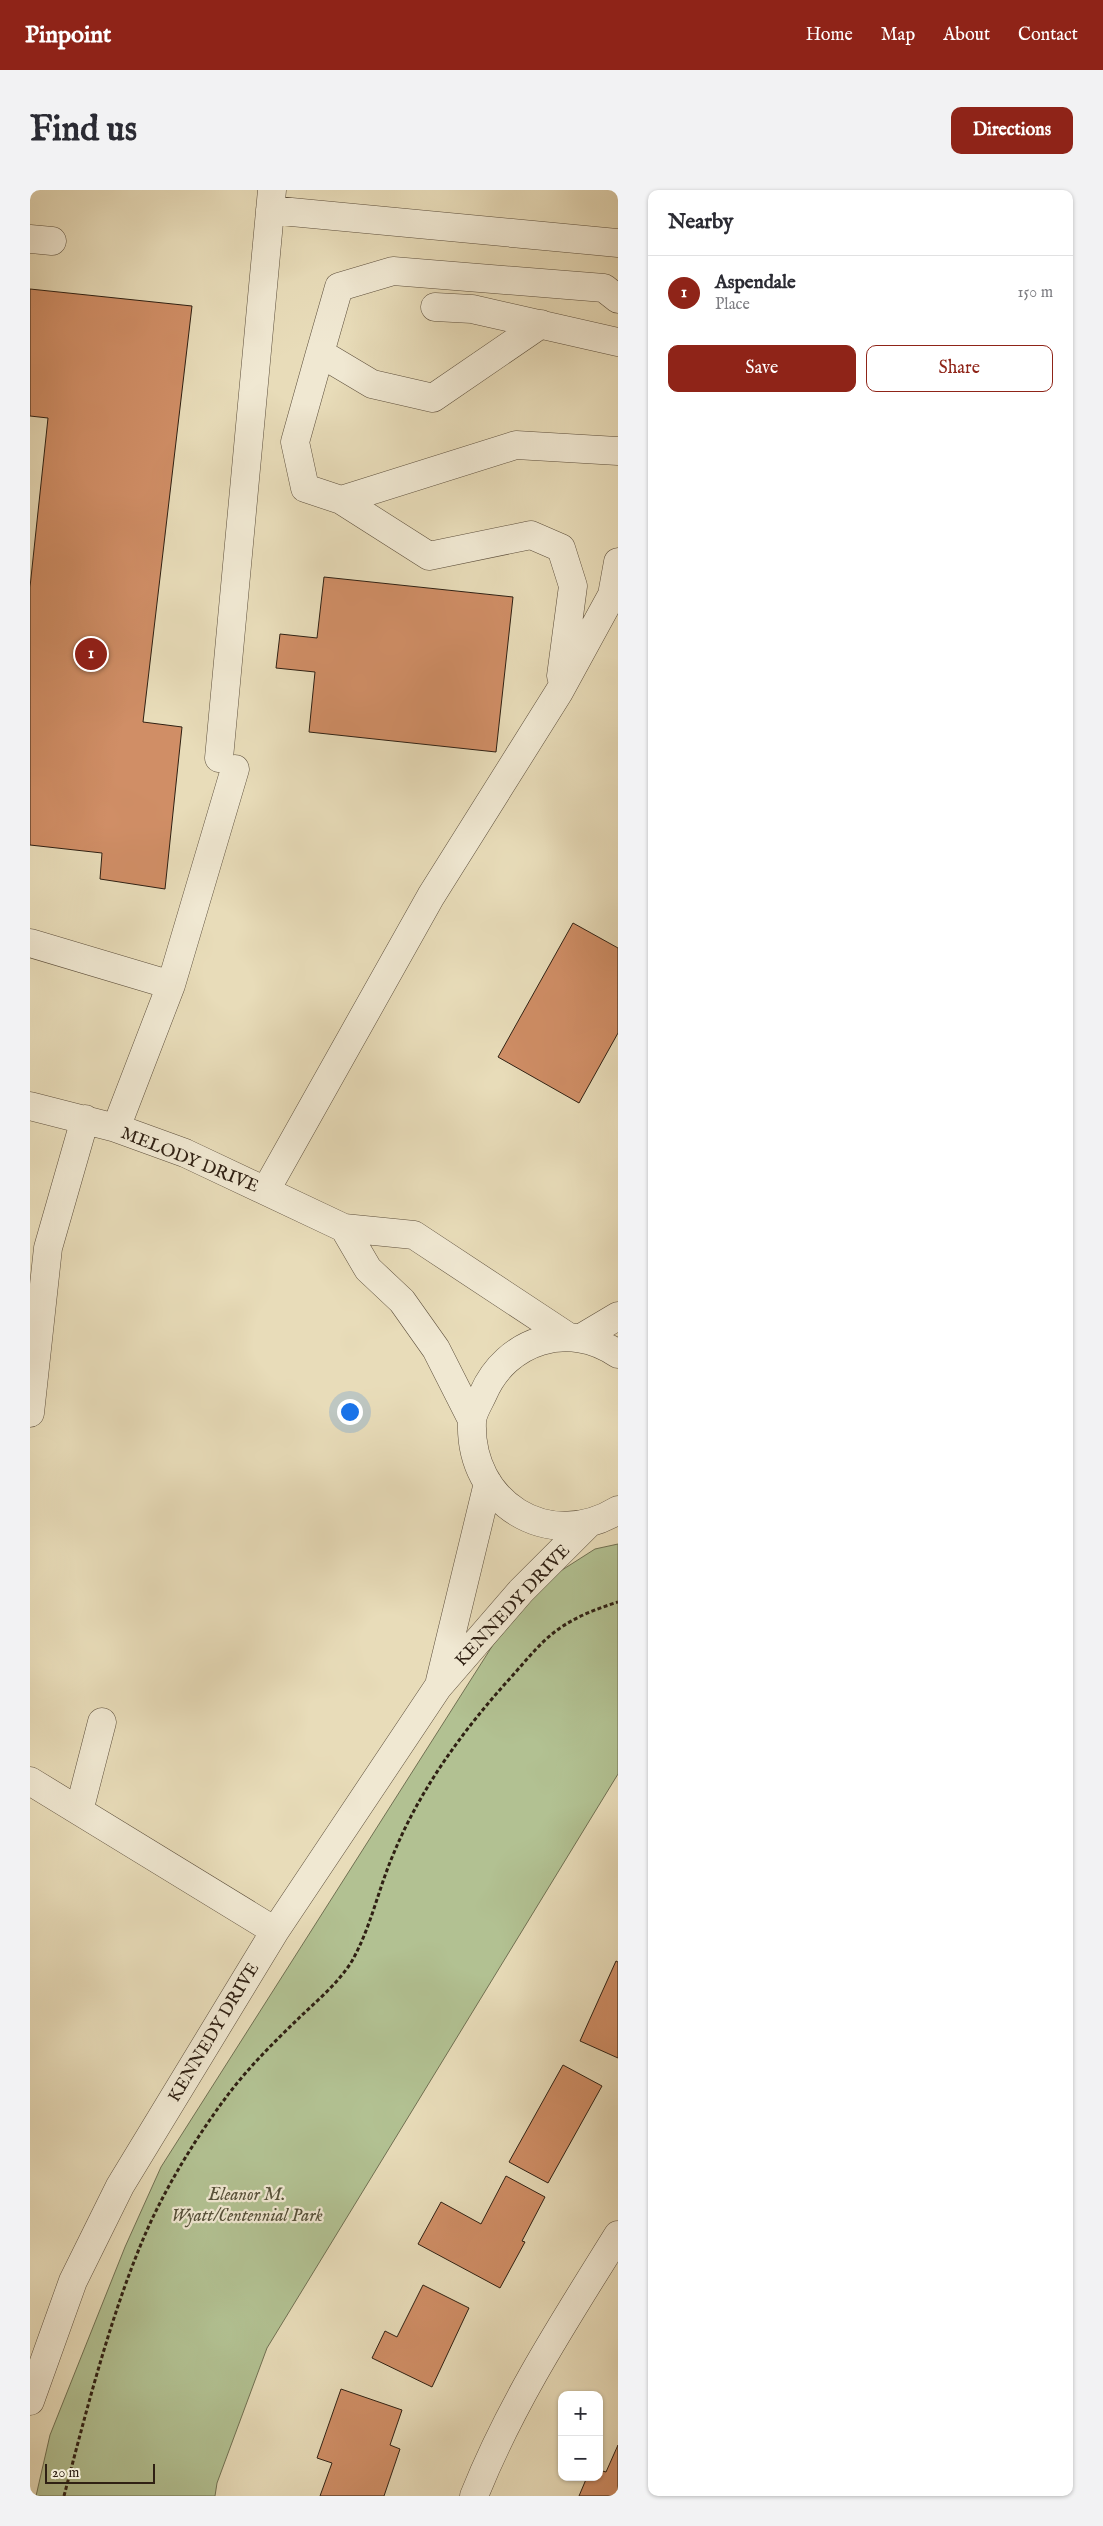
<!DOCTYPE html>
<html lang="en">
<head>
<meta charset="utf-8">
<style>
  body { margin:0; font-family:"IM FELL English",serif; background:#f2f2f3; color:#2b2b33 }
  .controls { position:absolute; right:15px; bottom:15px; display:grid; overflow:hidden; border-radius:10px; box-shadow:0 1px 4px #0004 }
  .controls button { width:45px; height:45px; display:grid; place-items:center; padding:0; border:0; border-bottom:1px solid #e1e1e2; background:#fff; color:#2b2b33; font:25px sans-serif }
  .scale { position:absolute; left:15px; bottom:12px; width:110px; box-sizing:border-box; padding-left:5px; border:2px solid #2f2013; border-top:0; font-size:14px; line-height:18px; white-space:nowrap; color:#2f2013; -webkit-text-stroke:4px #f0e8d2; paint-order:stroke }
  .you { position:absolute; left:319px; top:1221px; width:18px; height:18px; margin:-12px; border:4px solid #fff; border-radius:50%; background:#1a73e8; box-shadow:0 0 0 8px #1a73e833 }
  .badge { display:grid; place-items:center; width:32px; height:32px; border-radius:50%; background:#8f2418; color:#fff; font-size:16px; font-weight:700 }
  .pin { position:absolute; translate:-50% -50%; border:2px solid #fff; box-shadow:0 1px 5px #0006 }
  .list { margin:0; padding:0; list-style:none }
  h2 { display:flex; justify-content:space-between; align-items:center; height:65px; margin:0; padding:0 20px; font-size:21px }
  h2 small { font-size:16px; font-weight:400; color:#7c7c81 }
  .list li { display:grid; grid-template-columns:32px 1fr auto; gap:15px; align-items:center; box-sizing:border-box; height:75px; padding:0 20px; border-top:1px solid #e1e1e2 }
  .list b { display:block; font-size:19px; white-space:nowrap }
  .list p { margin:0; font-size:16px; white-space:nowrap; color:#7c7c81 }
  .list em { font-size:16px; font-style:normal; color:#7c7c81 }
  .actions { display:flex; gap:10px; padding:15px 20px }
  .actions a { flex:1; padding:11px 0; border:1px solid #8f2418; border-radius:10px; text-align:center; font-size:18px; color:#8f2418 }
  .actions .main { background:#8f2418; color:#fff }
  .map { position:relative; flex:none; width:588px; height:2306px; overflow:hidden; border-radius:10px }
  header { display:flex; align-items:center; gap:30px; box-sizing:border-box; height:70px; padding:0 25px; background:#8f2418; color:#fff }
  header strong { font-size:24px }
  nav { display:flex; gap:28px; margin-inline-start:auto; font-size:18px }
  .intro { display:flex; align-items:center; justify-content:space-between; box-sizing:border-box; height:120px; padding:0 30px }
  h1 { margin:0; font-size:35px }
  .button { padding:12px 22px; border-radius:10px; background:#8f2418; color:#fff; font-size:18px; font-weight:700 }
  main { display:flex; gap:30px; padding:0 30px }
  aside { flex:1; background:#fff; border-radius:10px; box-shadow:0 1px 4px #0004 }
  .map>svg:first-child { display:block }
  .green { fill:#b2c192; stroke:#707052 }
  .building { fill:#d08e66; stroke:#2f2013 }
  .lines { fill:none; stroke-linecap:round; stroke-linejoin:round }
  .minor-casing { stroke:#5d4f3c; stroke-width:29 }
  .path { stroke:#2f2013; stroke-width:3; stroke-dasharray:4 2.5; stroke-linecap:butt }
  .minor { stroke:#f0e8d2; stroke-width:28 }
  .labels { text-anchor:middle; stroke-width:4.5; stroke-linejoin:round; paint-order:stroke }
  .street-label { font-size:18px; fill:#2f2013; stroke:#f0e8d2 }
  .park-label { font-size:18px; font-style:italic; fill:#565039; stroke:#f0e8d2 }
</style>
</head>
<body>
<header>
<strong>Pinpoint</strong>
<nav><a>Home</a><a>Map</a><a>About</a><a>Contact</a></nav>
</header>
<div class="intro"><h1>Find us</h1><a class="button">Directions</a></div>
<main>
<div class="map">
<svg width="588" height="2306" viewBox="0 0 588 2306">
  <rect width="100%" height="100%" fill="#e8dcb9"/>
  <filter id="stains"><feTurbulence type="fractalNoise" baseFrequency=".004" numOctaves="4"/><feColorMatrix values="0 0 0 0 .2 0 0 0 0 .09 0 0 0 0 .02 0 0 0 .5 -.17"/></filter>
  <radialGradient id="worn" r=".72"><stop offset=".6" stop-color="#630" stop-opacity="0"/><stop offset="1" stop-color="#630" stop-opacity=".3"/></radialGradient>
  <path class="green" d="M588,1354V1584L237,2158L187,2293L185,2306H6L20,2245L95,2057L131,1977L496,1403L565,1359Z"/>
  <path class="building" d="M0,99L162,116L113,532L152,537L135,699L70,689L72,663L0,655V397L18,228L0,226Z
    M294,387L483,407L466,562L279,542L285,482L246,478L250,444L287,448Z
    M543,733L588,758V843L549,913L468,867Z
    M586,1771L588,1772V1868L550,1851Z
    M533,1875L572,1896L518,1993L479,1972Z
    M476,1986L515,2007L492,2051L495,2052L470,2098L388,2054L411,2012L451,2034Z
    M393,2095L439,2118L402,2197L342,2168L355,2141L367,2147Z
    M311,2199L372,2220L360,2255L370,2259L354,2306H290L302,2273L287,2268Z
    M588,2255V2306H549L557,2287H569V2280L576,2282Z"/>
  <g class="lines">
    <defs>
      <path id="minor" d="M240,20L588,53
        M0,49L22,51
        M405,117L442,119L588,152
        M511,134L403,208L342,194L290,163L309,97L363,81L574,98L588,109
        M290,163L265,252L275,298L311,310L486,255L588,261
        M311,310L399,366L501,345L531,358L543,396L531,486
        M189,568L242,0
        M0,753L141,795
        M0,916L86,938L155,963L314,1038L384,1045L537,1146
        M86,938L141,795L205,579
        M236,1000L401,706L529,502L582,405L588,372
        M314,1038L338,1079L372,1111L406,1159L442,1230
        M551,1148L588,1126
        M588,1164C539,1130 476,1150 453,1204C449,1213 442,1223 442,1232C439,1313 518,1363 588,1320
        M0,1223L18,1058L55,929
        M410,1491L458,1293
        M0,1591L245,1741
        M49,1621L72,1532
        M0,2211L43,2091L90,1996L245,1741L408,1497L491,1401L558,1334
        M444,2306C481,2213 535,2130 588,2045"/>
    </defs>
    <use href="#minor" class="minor-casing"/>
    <path class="path" d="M34,2306C56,2222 80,2127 114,2047C135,1998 165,1949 197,1906C218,1878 245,1851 270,1827C288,1810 309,1792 322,1771C341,1737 348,1700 363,1665C391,1597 434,1539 483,1485C499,1467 513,1449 533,1436C550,1425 569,1418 588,1412"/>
    <use href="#minor" class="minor"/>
  </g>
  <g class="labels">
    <g class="street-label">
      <text transform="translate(160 969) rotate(22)" y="6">MELODY DRIVE</text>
      <text transform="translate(482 1415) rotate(-47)" y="6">KENNEDY DRIVE</text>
      <text transform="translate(183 1842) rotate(-59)" y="6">KENNEDY DRIVE</text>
    </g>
    <g class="park-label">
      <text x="217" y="2010">Eleanor M.<tspan x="217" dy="21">Wyatt/Centennial Park</tspan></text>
    </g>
  </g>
  <rect width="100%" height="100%" filter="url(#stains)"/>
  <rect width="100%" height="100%" fill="url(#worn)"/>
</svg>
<div class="controls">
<button>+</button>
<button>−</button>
</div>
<div class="scale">20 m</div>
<div class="you"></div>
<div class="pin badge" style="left:61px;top:464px">1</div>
</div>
<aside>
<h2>Nearby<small></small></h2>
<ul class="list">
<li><span class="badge">1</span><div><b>Aspendale</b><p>Place</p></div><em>150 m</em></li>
</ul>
<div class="actions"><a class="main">Save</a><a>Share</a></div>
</aside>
</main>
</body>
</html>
